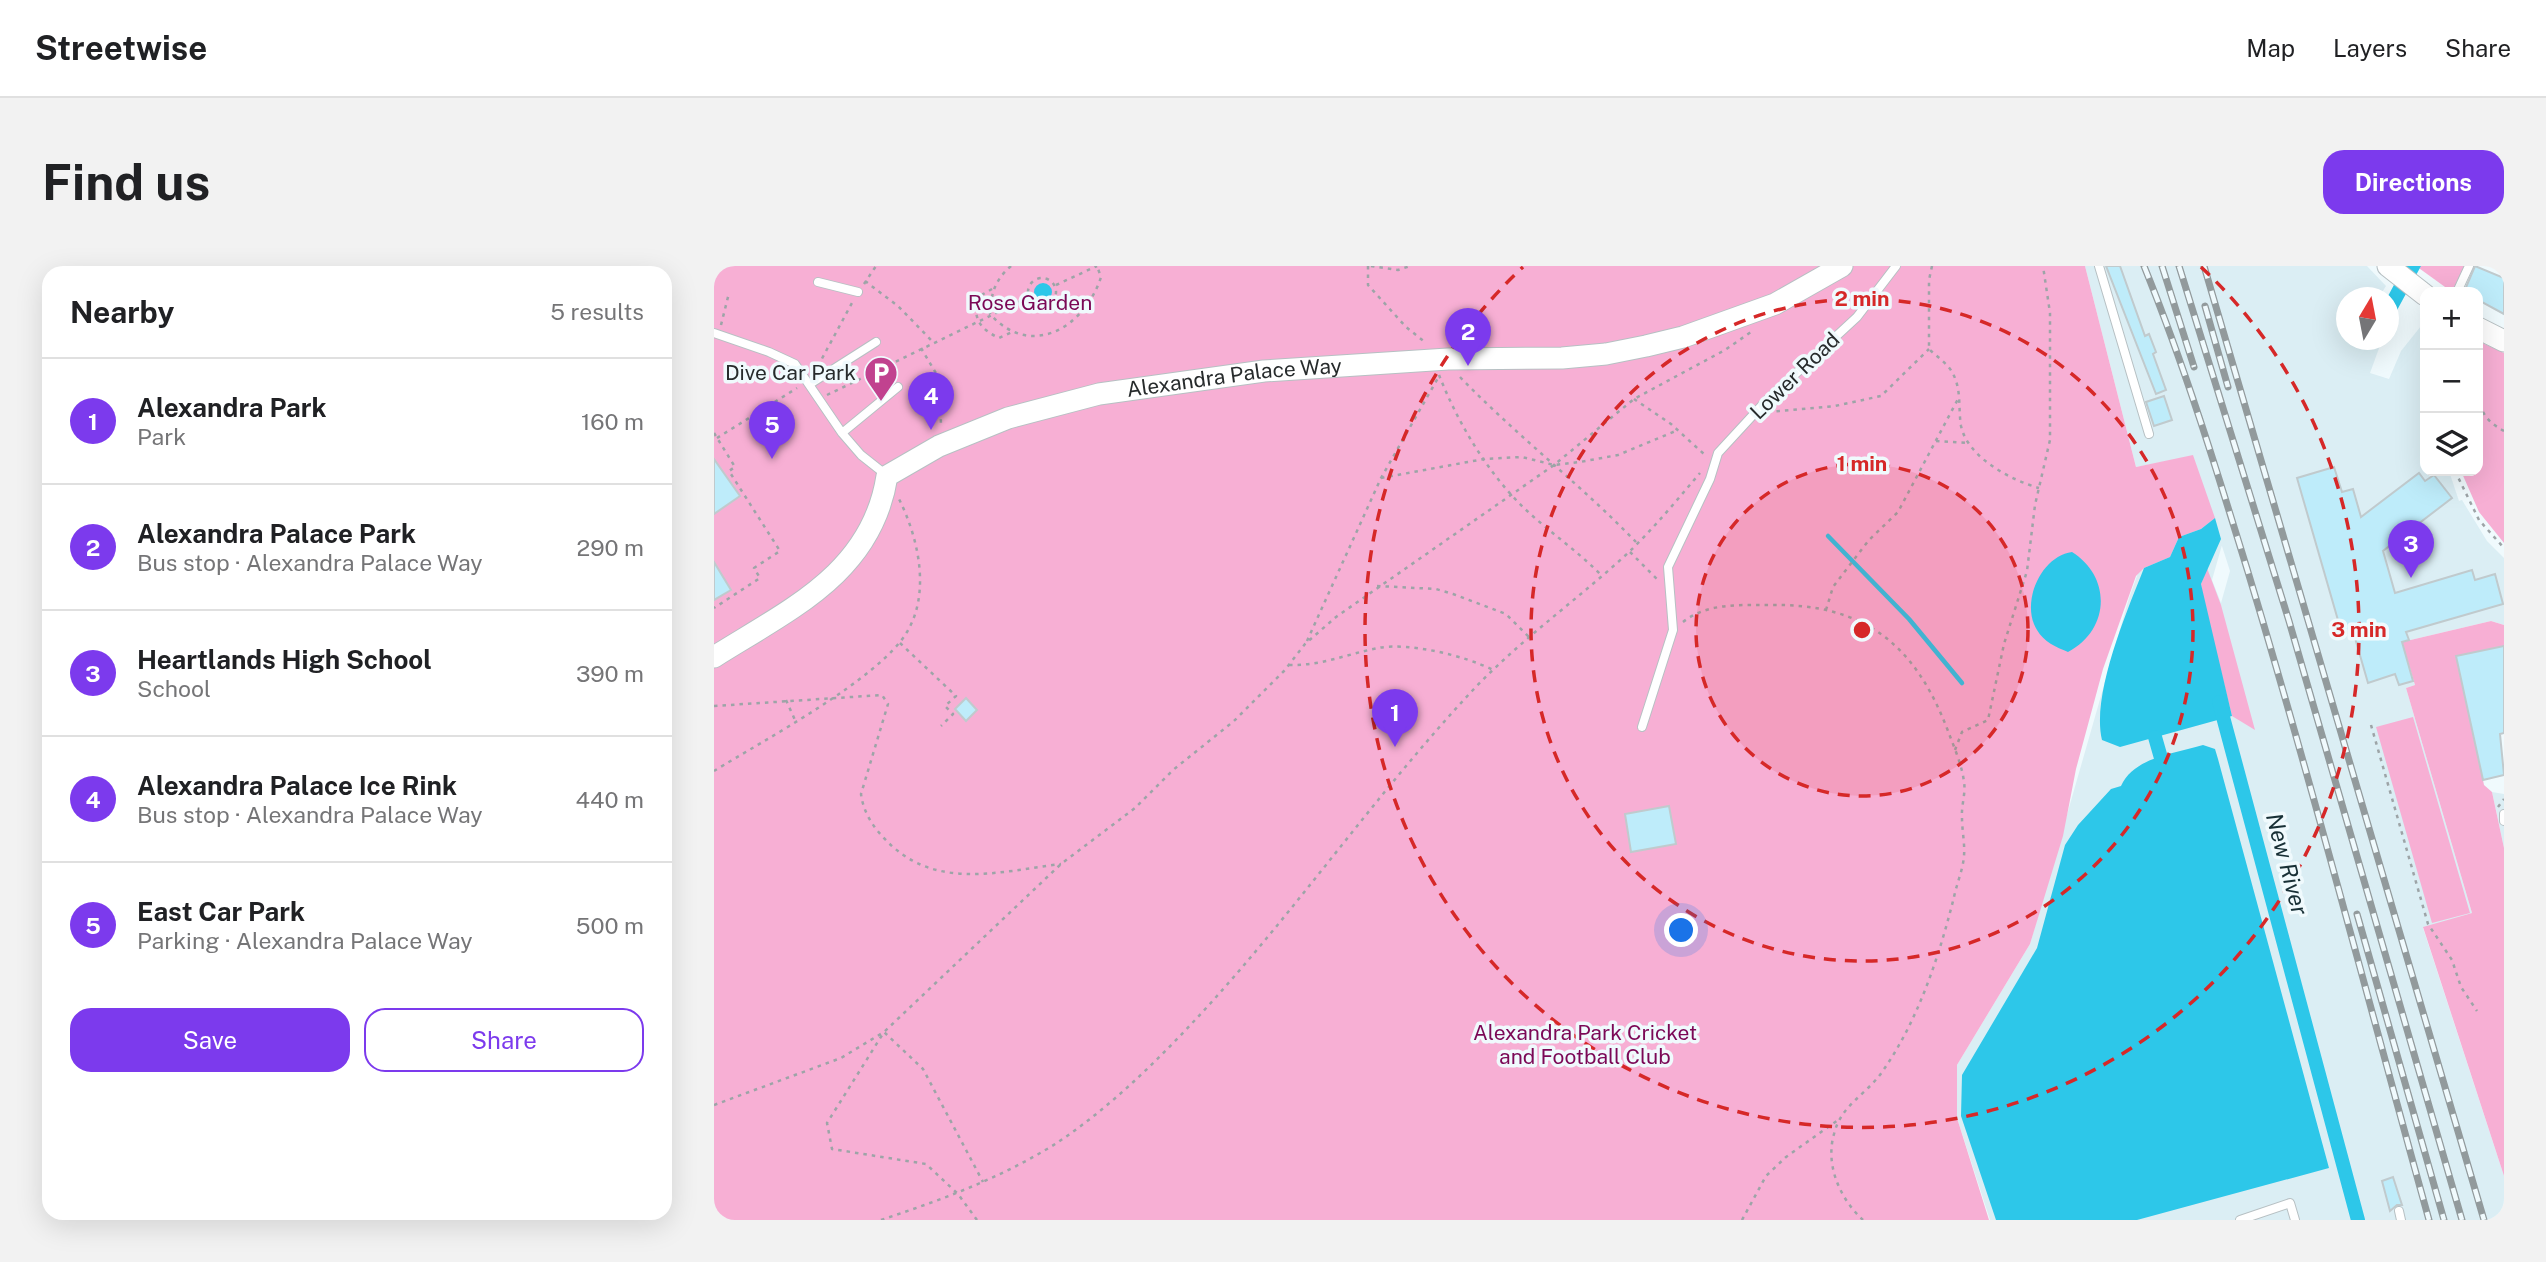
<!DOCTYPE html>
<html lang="en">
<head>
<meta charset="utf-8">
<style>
  body { margin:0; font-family:"Public Sans",sans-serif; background:#f2f2f2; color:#202124 }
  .controls { position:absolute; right:21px; top:21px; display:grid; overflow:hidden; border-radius:14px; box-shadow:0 7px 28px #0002 }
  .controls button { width:63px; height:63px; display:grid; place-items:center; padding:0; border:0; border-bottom:2px solid #e0e0e0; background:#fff; color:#202124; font:35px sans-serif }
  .compass { position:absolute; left:1622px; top:21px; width:63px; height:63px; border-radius:50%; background:#fff; box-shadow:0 7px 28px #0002; rotate:10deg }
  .you { position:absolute; left:968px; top:665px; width:24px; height:24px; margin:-18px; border:5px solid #fff; border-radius:50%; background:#1a73e8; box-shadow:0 0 0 10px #1a73e833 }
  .badge { display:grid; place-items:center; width:46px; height:46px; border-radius:50%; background:#7c3aed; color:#fff; font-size:23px; font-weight:700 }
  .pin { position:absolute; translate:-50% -58px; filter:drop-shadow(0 2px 4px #0008) }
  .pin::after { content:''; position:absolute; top:37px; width:24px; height:21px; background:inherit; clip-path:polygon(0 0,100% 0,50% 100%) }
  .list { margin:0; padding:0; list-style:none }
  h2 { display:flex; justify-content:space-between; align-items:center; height:91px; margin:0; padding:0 28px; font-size:30px }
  h2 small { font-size:23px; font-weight:400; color:#757577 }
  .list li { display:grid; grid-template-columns:46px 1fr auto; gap:21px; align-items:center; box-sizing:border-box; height:126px; padding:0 28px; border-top:2px solid #e0e0e0 }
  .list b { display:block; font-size:26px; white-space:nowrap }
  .list p { margin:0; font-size:23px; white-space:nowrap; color:#757577 }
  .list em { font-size:23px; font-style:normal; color:#757577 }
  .actions { display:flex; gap:14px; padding:21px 28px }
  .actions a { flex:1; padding:16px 0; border:2px solid #7c3aed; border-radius:21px; text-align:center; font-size:24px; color:#7c3aed }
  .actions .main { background:#7c3aed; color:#fff }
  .icon { flex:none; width:38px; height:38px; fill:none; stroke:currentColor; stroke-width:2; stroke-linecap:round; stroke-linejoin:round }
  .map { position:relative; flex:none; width:1790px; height:954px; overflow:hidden; border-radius:21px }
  header { display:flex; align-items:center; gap:42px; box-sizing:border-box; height:98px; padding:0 35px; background:#fff; border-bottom:2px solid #e0e0e0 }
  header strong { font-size:33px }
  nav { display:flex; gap:38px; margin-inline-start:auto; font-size:24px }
  .intro { display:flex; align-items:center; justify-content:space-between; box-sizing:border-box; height:168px; padding:0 42px }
  h1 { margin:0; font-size:49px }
  .button { padding:18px 32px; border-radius:21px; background:#7c3aed; color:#fff; font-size:24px; font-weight:700 }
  main { display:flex; gap:42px; padding:0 42px }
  aside { flex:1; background:#fff; border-radius:21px; box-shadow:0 7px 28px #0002 }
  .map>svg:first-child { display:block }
  .built { fill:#dbeef4 }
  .green { fill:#f7afd4 }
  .water { fill:#2dc7e9 }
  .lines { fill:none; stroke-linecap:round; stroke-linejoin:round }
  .stream { stroke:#2dc7e9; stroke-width:4.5 }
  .canal { stroke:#2dc7e9; stroke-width:14 }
  .building { fill:#beecfa; stroke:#c0cacd; stroke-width:2 }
  .lane-casing { stroke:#b7c0c3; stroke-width:10 }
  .secondary-casing { stroke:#b7c0c3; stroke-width:23 }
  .path { stroke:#9da4a7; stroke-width:2.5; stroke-dasharray:3.5 5; stroke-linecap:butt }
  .lane { stroke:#fff; stroke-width:8 }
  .secondary { stroke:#fff; stroke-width:21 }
  .rail-casing { stroke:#929a9c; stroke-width:7 }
  .rail { stroke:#f0fafd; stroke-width:4.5; stroke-dasharray:13; stroke-linecap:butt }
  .ring { fill:none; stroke:#d62828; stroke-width:3.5; stroke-dasharray:12 9 }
  .labels { text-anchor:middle; stroke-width:7; stroke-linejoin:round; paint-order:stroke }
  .park-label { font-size:21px; fill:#7b0856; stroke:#f0fafd }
  .poi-label { font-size:21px; fill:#272b2c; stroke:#f0fafd; text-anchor:end }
  .street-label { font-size:21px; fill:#272b2c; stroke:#f0fafd }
  .water-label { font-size:23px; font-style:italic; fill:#183036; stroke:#f0fafd }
  .centre { fill:#d62828; stroke:#f0fafd; stroke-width:3.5 }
  .ring-label { font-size:21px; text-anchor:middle; font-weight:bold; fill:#d62828; stroke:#f0fafd; stroke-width:7; stroke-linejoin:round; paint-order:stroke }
</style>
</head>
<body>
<header>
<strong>Streetwise</strong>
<nav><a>Map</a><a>Layers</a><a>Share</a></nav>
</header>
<div class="intro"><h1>Find us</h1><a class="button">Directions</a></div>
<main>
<aside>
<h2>Nearby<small>5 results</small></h2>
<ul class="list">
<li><span class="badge">1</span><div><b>Alexandra Park</b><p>Park</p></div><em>160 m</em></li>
<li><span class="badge">2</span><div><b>Alexandra Palace Park</b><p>Bus stop · Alexandra Palace Way</p></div><em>290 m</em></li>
<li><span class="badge">3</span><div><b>Heartlands High School</b><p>School</p></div><em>390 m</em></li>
<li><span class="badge">4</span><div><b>Alexandra Palace Ice Rink</b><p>Bus stop · Alexandra Palace Way</p></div><em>440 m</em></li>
<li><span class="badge">5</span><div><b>East Car Park</b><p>Parking · Alexandra Palace Way</p></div><em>500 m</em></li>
</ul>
<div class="actions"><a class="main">Save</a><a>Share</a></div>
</aside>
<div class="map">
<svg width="1790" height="954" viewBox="0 0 1790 954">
  <rect width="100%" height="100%" fill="#f0fafd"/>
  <path class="built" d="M1371,0H1653L1672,20L1665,31L1632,32V74H1668L1656,107L1675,113L1687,85L1711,55V205H1735L1745,235L1748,234L1773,275L1790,292V359L1777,355L1688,376L1701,419L1692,422L1758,647L1709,662L1790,910V954H1276L1243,852V799L1316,678L1415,332L1436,274L1452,254L1497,248L1508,279L1498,314L1507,337L1516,305L1479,190L1422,201Z
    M1778,526L1790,528V582Z"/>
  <path class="green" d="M0,0H1371L1422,201L1479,189L1501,252L1487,263L1465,271L1456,291L1430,302L1422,310L1389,403L1362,503L1349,570L1316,678L1243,799V852L1275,954H0Z
    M1702,0H1751L1738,26Z
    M1764,75L1790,87V277L1765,246L1747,205H1764Z
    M1493,302L1507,339L1541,464L1518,450L1489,333L1487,318Z
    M1777,355L1790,359V380L1743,390L1770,519L1778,526L1790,582V910L1709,661L1758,647L1692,422L1701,419L1688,376Z
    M1699,451L1756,647L1718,657L1662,461Z"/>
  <path class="water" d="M1690,0H1707L1675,59L1673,32Z
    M320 26a9 9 0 1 1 18 0a9 9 0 1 1-18 0Z
    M1501,252L1507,273L1487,318L1518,450L1406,481L1388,474C1377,429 1413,345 1430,302L1456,291L1465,271L1487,263Z
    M1358,286C1398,311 1396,364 1354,386C1342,381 1330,376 1323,364C1306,337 1327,290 1358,286Z
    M1489,479L1501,483L1504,493L1615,902L1423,954H1282L1247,850L1248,809L1323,682L1351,579L1364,559L1397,523L1407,520C1420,491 1460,488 1489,479Z"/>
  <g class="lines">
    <path class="stream" d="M1114,270L1195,353L1248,417"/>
    <path class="canal" d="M1505,436L1644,954
      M1441,471L1447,492"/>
  </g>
  <path class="building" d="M1392,0H1406L1431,70L1435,68L1442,86L1439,88L1452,124L1442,128Z
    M1761,0L1790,12V48L1764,34V26H1750Z
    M1450,130L1458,154L1440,160L1432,136Z
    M0,193L26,230L0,248Z
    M1620,201L1628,226L1639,223L1647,251L1705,207L1711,215L1720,209L1738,232L1669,285L1681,327L1758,304L1761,314L1781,308L1789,338L1692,366L1695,374L1688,376L1699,415L1685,419L1681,408L1654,417L1639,365L1628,368L1583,212Z
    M0,296L17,324L0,334Z
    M1790,380V467L1786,468L1790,509L1769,514L1742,390Z
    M252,432L263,444L252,455L241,443Z
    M955,540L962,578L917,586L911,548Z
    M1679,911L1688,939H1683L1676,945L1668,915Z"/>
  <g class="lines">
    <defs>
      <path id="lane" d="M1385,0L1435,168
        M104,16L144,26
        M1743,26L1755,0
        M0,67L55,86L81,98L128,167L147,189L171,208
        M96,118L162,76
        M128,167L184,121
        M928,461L959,364L954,301L996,213L1004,187L1051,136L1143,51L1182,0
        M1790,548V555
        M1685,945L1687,954
        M1526,954L1576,937L1581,954"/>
      <g id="secondary">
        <path d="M1674,0L1711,29"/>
        <path d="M1764,62L1790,75"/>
        <path id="s1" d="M0,391C76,343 158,307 173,210L225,180L294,152L385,128L550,105L734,93L848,92L892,88L932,80L969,71L1061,38L1128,0"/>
      </g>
    </defs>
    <use href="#lane" class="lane-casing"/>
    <use href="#secondary" class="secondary-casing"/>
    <path class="path" d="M297,0C281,14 277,27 276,48C317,94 371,61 387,11L383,0
      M654,0V19L692,61L712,77
      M657,0L684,4L696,0
      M1218,0L1215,14V83C1222,90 1233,97 1238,106C1248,123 1244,142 1247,160C1254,192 1297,214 1325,222
      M314 26a14 14 0 1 1 28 0a14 14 0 1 1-28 0Z
      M151,15L184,40L219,76
      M150,18L162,0
      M342,19L383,0
      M278,23L264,31C258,52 266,63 285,72L298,66
      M7,59L15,27
      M207,82L226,114L227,161
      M104,100L139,35
      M725,109C744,157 773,206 810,242C835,266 864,285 888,310
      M746,111C802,169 866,218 922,276
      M1764,121C1765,144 1770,154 1790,165
      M113,129L315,31
      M920,133L957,158L991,189
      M1054,146L1121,140L1167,130L1215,83
      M0,167L21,201L15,205L66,285L40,302L46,312L0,342
      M3,172L83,122
      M1222,175L1256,177
      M1741,205L1765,254L1790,282
      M667,212L770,193L808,191L840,199L866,196L904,189L964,164
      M916,286L943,313
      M663,320L722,323L739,328L792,348L815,371
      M1112,344L1119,321L1155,274L1184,246L1244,133
      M969,356C993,337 1025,339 1055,339C1150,337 1201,378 1234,465C1240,481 1248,499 1250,516C1252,527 1247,540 1248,552C1248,564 1251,578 1250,590C1249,603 1243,617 1240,631C1225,691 1204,755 1168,806C1152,829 1127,839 1120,868C1111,899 1126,933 1149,954
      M593,375L667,212L724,112
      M186,377L242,430L231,440L239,448L227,460
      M575,399C607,400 633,388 664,382C695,376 752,390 779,404
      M72,434L81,454
      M0,440L168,429L174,438L147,528C149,544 157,558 168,570C218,626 282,606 347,598
      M1657,459L1714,658L1738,694L1747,721L1763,745
      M1241,484L1248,466L1274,454L1290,378L1313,305L1321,239L1336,174V47L1329,0
      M0,505C50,474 165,413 193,366C217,326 204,271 185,233
      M1784,541L1790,533
      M0,839L127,792L170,766L347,598L421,542L459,504L520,455L570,405L591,378L622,351L840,199L920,133L1011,84L1037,66
      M167,954C227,934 284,913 338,880C391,846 439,799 482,753C579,649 660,530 758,425C806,374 863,334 914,287C940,262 963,234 986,207
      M263,954L244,928L212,898L118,883L113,857L170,766L209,803L269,916
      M1028,954L1052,910L1072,891L1124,854"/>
    <use href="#lane" class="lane"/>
    <use href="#secondary" class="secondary"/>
    <defs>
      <path id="rail" d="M1430,0C1471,101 1502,202 1534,306C1599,521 1655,738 1715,954
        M1448,0L1480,101
        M1465,0L1575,355L1748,954
        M1490,0L1770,954
        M1491,40L1514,121
        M1643,648L1730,954"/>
    </defs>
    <use href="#rail" class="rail-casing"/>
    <use href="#rail" class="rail"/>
  </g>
  <circle cx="1148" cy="364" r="166" fill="#d62828" fill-opacity=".12"/>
  <g class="ring">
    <circle cx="1148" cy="364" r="166"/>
    <circle cx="1148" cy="364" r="331"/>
    <path d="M1487 1A497 497 0 1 1 809 1"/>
  </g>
  <defs>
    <symbol id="parking-pin" viewBox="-11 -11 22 30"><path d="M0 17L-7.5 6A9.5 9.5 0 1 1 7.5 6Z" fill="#c1428f" stroke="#f0fafd"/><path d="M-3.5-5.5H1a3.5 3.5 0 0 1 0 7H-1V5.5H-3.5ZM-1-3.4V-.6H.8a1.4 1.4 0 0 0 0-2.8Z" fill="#fff"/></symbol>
  </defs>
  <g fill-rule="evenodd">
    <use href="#parking-pin" x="148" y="88" width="38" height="52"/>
  </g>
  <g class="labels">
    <g class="park-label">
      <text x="316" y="44">Rose Garden</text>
      <text x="871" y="774">Alexandra Park Cricket<tspan x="871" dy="24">and Football Club</tspan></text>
    </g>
    <g class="poi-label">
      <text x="142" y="114">Dive Car Park</text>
    </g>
    <g class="street-label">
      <text transform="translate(1081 110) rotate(-44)" y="7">Lower Road</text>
      <text dy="7" stroke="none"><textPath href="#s1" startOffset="625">Alexandra Palace Way</textPath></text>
    </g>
    <g class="water-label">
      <text transform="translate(1573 598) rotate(75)" y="8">New River</text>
    </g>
  </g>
  <circle cx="1148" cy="364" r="10" class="centre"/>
  <g class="ring-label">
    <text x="1148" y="40">2 min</text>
    <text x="1148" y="205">1 min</text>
    <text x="1645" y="371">3 min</text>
  </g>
</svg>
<div class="controls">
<button>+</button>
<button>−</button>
<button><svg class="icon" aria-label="layers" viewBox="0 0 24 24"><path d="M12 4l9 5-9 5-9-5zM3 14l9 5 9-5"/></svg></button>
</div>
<svg class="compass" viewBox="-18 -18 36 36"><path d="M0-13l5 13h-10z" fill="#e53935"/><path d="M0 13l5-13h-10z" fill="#757577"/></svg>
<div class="you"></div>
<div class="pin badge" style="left:681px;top:481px">1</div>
<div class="pin badge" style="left:754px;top:100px">2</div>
<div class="pin badge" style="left:1697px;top:312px">3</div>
<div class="pin badge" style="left:217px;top:164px">4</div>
<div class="pin badge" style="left:58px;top:193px">5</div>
</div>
</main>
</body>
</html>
